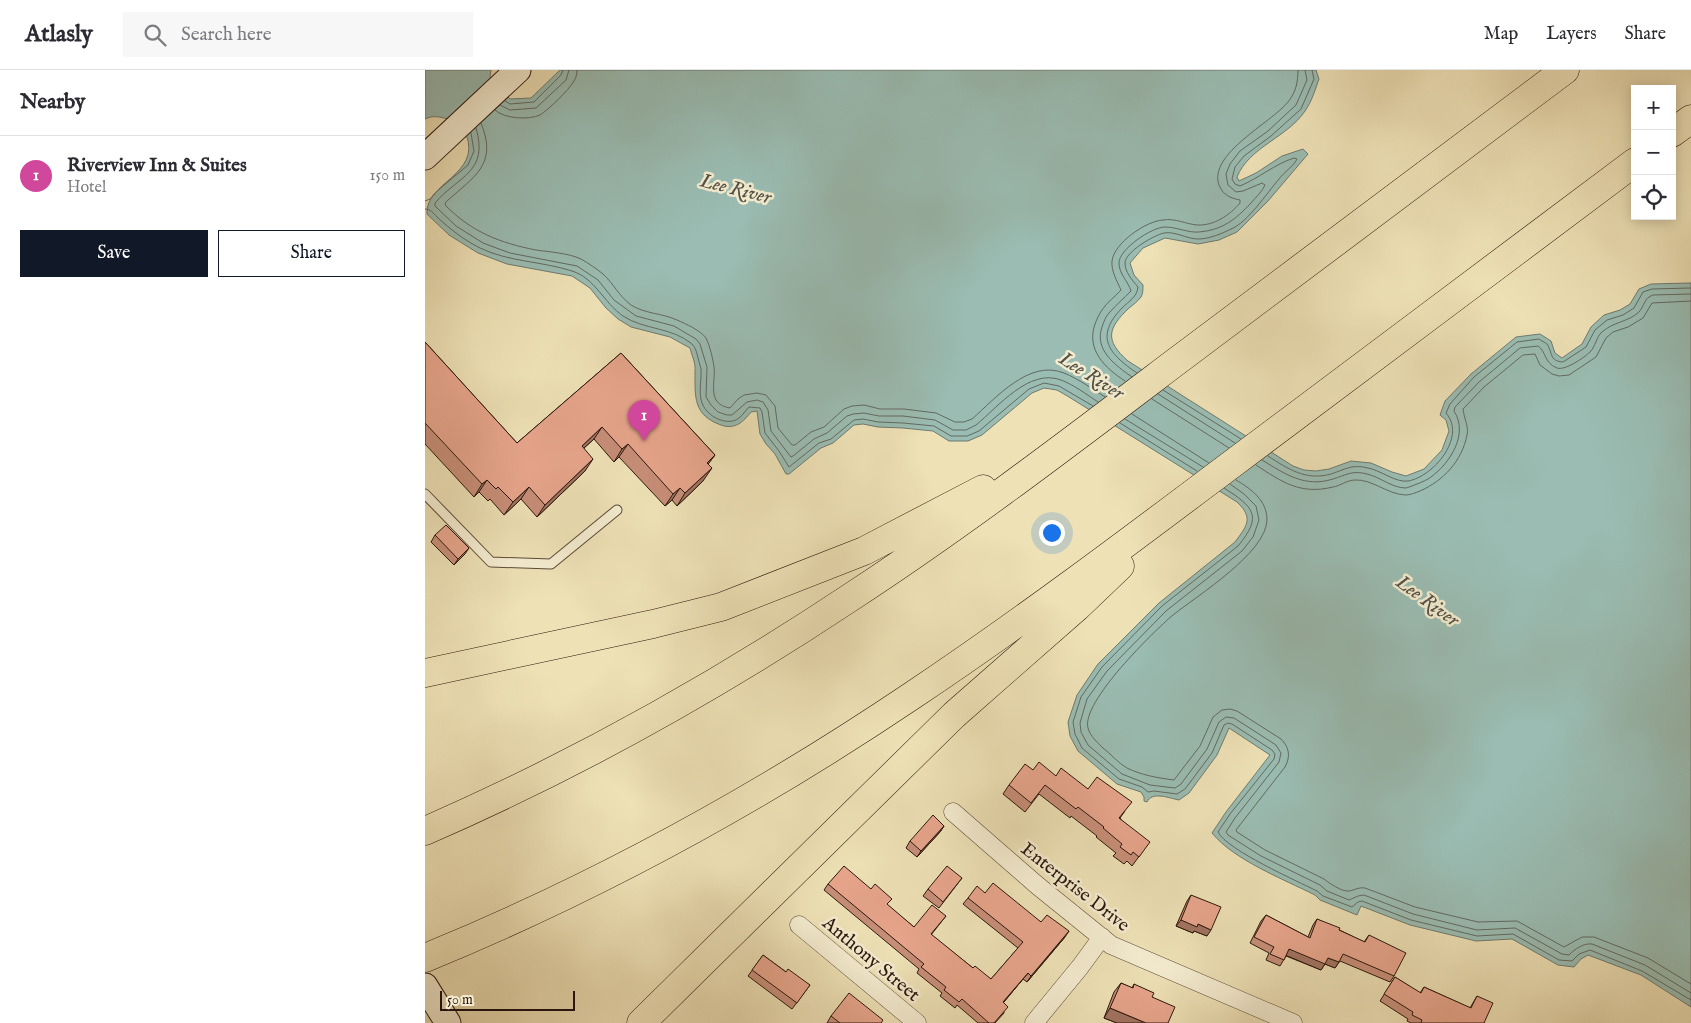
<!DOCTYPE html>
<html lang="en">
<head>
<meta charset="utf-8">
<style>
  body { margin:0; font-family:"IM FELL English",serif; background:#f7f7f7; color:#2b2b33 }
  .controls { position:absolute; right:15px; top:15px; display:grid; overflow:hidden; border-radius:0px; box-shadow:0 2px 12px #0003 }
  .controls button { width:45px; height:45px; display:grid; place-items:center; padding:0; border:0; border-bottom:1px solid #e1e1e2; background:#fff; color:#2b2b33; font:25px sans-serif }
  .scale { position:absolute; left:15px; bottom:12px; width:135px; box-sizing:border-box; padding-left:5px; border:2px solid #2b170d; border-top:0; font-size:14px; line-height:18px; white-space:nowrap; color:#2b170d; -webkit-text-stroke:4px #f4ecd0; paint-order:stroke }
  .you { position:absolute; left:626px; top:462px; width:18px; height:18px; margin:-12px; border:4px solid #fff; border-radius:50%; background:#1a73e8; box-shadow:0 0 0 8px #1a73e833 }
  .badge { display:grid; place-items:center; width:32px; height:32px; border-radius:50%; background:#111827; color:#fff; font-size:16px; font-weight:700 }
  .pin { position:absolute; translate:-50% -41px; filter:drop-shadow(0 1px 2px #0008) }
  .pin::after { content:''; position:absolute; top:26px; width:18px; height:15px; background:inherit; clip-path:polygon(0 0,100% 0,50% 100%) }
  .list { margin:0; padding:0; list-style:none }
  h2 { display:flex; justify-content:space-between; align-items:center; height:65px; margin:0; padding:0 20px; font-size:21px }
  h2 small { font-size:16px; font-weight:400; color:#7c7c81 }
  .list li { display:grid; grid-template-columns:32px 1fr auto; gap:15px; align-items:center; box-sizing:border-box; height:80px; padding:0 20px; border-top:1px solid #e1e1e2 }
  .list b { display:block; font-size:19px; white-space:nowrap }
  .list p { margin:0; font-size:16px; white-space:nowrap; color:#7c7c81 }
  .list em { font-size:16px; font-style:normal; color:#7c7c81 }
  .actions { display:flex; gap:10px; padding:15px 20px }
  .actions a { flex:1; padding:11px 0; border:1px solid #111827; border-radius:0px; text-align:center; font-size:18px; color:#111827 }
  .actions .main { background:#111827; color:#fff }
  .icon { flex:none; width:28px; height:28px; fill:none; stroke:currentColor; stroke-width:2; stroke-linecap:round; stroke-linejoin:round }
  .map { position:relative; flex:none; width:1266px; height:953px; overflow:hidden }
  header { display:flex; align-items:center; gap:30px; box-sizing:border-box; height:70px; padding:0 25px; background:#fff; border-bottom:1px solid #e1e1e2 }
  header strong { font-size:24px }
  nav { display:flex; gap:28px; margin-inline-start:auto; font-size:18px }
  .search { width:350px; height:45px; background:#f7f7f7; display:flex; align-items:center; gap:12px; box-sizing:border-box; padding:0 18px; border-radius:0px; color:#7c7c81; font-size:19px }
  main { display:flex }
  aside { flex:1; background:#fff }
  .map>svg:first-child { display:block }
  .water { fill:#9abcb2; stroke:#6e7a70 }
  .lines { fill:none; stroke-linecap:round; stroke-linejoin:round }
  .shore { stroke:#626a60; stroke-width:1 }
  .lane-casing { stroke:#5c4a37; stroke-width:11 }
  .street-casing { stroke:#5c4a37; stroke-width:19 }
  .secondary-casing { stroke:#2b170d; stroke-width:27 }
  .highway-casing { stroke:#2b170d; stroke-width:29 }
  .lane { stroke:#f4ecd0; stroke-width:9 }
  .street { stroke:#f4ecd0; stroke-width:18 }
  .secondary { stroke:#f4ecd0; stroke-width:25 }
  .highway { stroke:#eee1b6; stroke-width:28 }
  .wall { fill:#c78e78; stroke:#2b170d }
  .shaded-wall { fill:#a27462; stroke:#2b170d }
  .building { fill:#e7a58c; stroke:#2b170d }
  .labels { text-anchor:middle; stroke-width:5; stroke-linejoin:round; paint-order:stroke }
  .street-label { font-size:19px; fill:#2b170d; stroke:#f4ecd0 }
  .water-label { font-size:20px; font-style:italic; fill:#525147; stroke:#f4ecd0 }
</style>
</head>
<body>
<header>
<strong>Atlasly</strong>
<div class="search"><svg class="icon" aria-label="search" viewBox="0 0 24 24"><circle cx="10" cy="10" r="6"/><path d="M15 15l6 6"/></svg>Search here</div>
<nav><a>Map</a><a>Layers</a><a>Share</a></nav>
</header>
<main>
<aside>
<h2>Nearby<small></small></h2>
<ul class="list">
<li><span class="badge" style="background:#d1479c">1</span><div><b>Riverview Inn &amp; Suites</b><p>Hotel</p></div><em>150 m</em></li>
</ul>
<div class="actions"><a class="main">Save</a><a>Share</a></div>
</aside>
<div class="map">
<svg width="1266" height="953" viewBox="0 0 1266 953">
  <rect width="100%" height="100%" fill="#eee1b6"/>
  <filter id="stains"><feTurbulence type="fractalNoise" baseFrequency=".004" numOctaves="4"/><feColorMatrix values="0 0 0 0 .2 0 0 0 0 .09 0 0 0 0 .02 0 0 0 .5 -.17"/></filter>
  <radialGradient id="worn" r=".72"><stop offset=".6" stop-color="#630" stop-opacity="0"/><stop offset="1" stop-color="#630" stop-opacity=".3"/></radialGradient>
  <path class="water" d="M0,0H66L65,7L85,29L106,28L135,0H891L894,9C890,20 887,31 880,41C863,67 824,77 812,107L814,111L831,103L857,86L878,79L883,84L843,131L812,162L794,170L773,174L740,168L718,178L705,193L709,205L718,215C718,219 718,224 716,227C713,231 708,235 704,238C683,258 679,270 703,291L868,396L879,400L891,401L904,399L926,391L946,393L967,402L981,406L999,399L1017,380L1024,361L1021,350L1015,345L1020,331L1046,304L1091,267L1115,264L1126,271L1130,283L1137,288L1157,274L1166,257L1179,245L1195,240L1205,234L1214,219L1226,214L1266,213V937L1216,905L1163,885L1156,889L1149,897L1133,895L1087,869L1051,871L985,855L936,836L932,845L895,830L890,825C858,809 809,790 787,763L801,742L845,685L804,658L792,685L764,723L754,730C744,728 727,721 722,732L719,731V727L716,722L692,714L653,681L645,666L643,652L652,625L673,594L734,533L810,472C822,456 829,448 812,432L644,327L632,320L619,318L607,323L557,365L543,371H524L508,361L478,358L453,357L438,354L429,355L408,373L396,378L364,404H361L350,384L341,374L335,364L332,341L326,342C318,352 310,360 296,355C268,345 270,327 270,301C271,294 267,286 265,278L245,267L206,257L193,249L181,238L165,218L147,206L82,194L53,183L24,165L2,144C0,112 57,105 41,64C38,58 29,51 23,49C15,47 8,45 0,49Z"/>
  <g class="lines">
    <path class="shore" d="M80,31L85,34L109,32L136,5L138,0
      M75,35L85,40L111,38L141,10L144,0
      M70,40C79,49 104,50 115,45C123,40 144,20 149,11C151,8 152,4 152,0
      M56,53C73,94 50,106 22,131L20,133L21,136C47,162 75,173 111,180C125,182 143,183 156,189C163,193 172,199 178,204C188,213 194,226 206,235C220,244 237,243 252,250C261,254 275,260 281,268C285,276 288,289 289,297C291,313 281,334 305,338L313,329L319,325L332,323L341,325L350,336L353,358L367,375H370L386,362L399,357L419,339L427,336L439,335L455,339H479L511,343L530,352H539L547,349C571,328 604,289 639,303C654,309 667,319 680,327
      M51,58C64,103 34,105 10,133V136L31,156L58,173L85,183L152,196L173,210L189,230L211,246L249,256L271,269L275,274L282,297L281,327L286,335L293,342L302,345H307L322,332L332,330L338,332L343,340L346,361L366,387L368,386L389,369L402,363L422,346L428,344L439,343L454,346H478L510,350L528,360H541L551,355C573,337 604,298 636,310C649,315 661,324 673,332
      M0,131L5,129L12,121L43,95L49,81L46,63
      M0,139C6,139 8,143 12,147C25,159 39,170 55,178C84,192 116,191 147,201C170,208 179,233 198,246C219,260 247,257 267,274C270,277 271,280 272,284C273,289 275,294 276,299C277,317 269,334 289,347C296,351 307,354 314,348C318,345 320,341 324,337L335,338L337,342L340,363L354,381L364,397L394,373L406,369L429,350L438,349L453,352L478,353L509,356L526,366H542L554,361L604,319L619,313L634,316L668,336
      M712,303C684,284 669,267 697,238C704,231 712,227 713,217C707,210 700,202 700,193C700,182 729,165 739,163C750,161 762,169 773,169C784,169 796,164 806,159C822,153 842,123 854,109C859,102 868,97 872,89L869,88C850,94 834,108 815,116L810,114L807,109L810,97L819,86L846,66L876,39L889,9L887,0
      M707,307C690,295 669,280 677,257C679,252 680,247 684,243C691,235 699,228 706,221C703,211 694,204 694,193C694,179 727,157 740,157C752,157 763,163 774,162C798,160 811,149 826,133C831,127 837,122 840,115L837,113L818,121L811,122L803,115L801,104L805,94L815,81L843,61L871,35L882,10L880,0
      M700,311C680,298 661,280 670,254C672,249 674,244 677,240C682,232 690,227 696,220C692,211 686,201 687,191C689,173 721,151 738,150C750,148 761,154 772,155C789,156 805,145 815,133V130C805,128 798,125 794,115C783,84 846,53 863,32C871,22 873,12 873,0
      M738,320L816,369
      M733,324L810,373
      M727,329L804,378
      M707,344L784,393
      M700,349L778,397
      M695,353L772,401
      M843,386C863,399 881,411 906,404C921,399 927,394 943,398C955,400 971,413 983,411C1008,407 1042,367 1021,343L1025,334L1049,307L1092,272L1114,269C1115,270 1121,273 1122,274C1128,283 1124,291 1138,292L1161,277L1170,260L1182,250L1198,245L1209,238L1218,222L1227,219L1266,218
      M837,390C860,404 880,418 908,409C921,405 927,400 942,404C955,407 967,418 981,418C985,417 989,415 992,414C997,412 1002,410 1006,407C1025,393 1044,364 1029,341L1030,337L1054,312L1095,278L1113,276C1121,281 1119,293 1132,298C1140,301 1160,287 1165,282C1171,276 1171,267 1177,262C1188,252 1203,252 1214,242C1220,235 1219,228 1228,225L1266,224
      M831,395C857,412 875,425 908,417C915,416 922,410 930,410C947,409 962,424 980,425C985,425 990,423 995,421C1018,411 1037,391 1042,365C1044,357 1039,348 1038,339L1059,317L1098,285L1110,284L1115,295L1127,304L1134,306L1144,305L1171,287L1181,268L1188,262L1203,257L1218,248L1227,233L1266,231
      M811,410C826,419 842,430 842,450C841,483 773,525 748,545C729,561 656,632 663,658C665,666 672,672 678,678C686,684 693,693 702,698C716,705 733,708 749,710L775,676L788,647L797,640L805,639L812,641L856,669C864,677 866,686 860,697L811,760L812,762L840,780L899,809C904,813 917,822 924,821C930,820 934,817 940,818L990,837L1053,852L1092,851L1139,877L1157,867H1169L1223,888L1266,914
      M805,414L819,424L831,436L834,450L828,467L817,481L741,541L682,601L662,629L655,653L656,662L663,675L697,704L725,715L750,718L756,714L782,679L794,652L801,647L809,648L851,675L856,683L854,692L810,748L801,762L803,765L836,786L895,815L902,821L924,830L933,826L939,825L988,844L1052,860L1090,858L1137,884L1144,885C1150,879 1158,873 1167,874L1220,895L1266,923
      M799,418C829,437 838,446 813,476L737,536L677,597L656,627L648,652L650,664L657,678L694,709L717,717L723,722L729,721L752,724L760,719L787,683L799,655L803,653L807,654L847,680L850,684L849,689L805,744L793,762C802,780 872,811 892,821L898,826L927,837L933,832L937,831L986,850L1052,866L1088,864L1134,890L1147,891L1154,884L1165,880L1217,901L1266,930"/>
    <defs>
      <path id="lane" d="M0,424L66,492L126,494L192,440"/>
      <path id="street" d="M528,742L613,816L686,875L868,953
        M374,855L492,953
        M609,953L655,897L677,867"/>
      <path id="secondary" d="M0,87L93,0
        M0,916L23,953"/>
      <path id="highway" d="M1247,63L1266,49
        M0,603L228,554L296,537L439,481L558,419
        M0,761C147,697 289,618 423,529C535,456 641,375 748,294C878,196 1009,98 1140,0
        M0,888C171,818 335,728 488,625C597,552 702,473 807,394C941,293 1076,193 1210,92
        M216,953L529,645L652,537L695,496"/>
    </defs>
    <use href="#lane" class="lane-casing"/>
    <use href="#street" class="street-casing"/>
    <use href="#secondary" class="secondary-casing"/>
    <use href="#highway" class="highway-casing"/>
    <use href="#lane" class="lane"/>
    <use href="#street" class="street"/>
    <use href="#secondary" class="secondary"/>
    <use href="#highway" class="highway"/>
  </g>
  <path class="wall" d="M0,272L92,373L196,283L290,385L283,394L278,411L252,436L247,430L240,436L194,387L189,392L169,369L159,378L160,401L112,447L96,429L79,445L65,429L63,431L54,422L49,427L0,374Z
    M10,465L40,484L29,495L6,472Z
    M608,700L631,706L663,719L700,741L695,748L718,781L707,796L702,791L699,794L688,786L691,783L671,767L672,766L646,746L645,748L614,724L600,742L578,724L584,715Z
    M519,756L515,762L492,787L481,778L485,771Z
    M537,808L514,838L498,826L503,819Z
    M403,814L462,835L489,857L521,846L506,865L548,898L566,909L593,878L538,834L543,828L560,823L616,852L640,867L602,912L598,909L578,933L579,943L570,953H553L532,935L530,938L515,926L517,923L492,903L494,899L399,820Z
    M766,825L782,866L769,861L768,863L751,856L762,831Z
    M841,845L883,867L888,855L892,849L939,872L944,865L969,906L965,912L915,891L910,898L900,894L896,900L861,886L855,896L841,890L844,883L825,873L836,851Z
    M338,885L361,902L385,915L367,939L323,906Z
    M970,907L995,923L999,917L1045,938L1052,926L1059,953H986L982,951L983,949L955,931Z
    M696,913L707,918L709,914L727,927L743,953H692L679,948L689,922Z
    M406,946L456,953H402Z"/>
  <path class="shaded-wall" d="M177,357L169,369L148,388L157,376Z
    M203,374L194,387L189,392L197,379Z
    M290,385L281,397L282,393Z
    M168,389L160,401L112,447L120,435Z
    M287,398L278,411L252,436L260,423Z
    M62,410L54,422L49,427L57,414Z
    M104,417L96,429L79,445L88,432Z
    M255,418L247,430L240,436L248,424Z
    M44,478L40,484L29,495L33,489Z
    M519,756L515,762L492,787L496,781Z
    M756,850L773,854L786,860L782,866L769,861L768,863L751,856Z
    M644,861L640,867L602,912L606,906Z
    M864,879L903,888L914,892L910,898L900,894L896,900L860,885Z
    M603,903L598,909L574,938L578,932Z
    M685,938L721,953H692L679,948Z"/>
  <path class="building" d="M0,272L92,373L196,283L290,385L282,393L287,398L260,423L255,418L248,424L203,374L197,379L177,357L157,376L168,389L120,435L104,417L88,432L73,417L71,419L62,410L57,414L0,353Z
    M21,455L44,478L33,489L10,465Z
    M614,692L631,706L636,698L663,719L672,707L707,732L694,748L725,772L714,787L708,782L706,785L695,777L697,774L678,758L679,757L653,737L651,739L620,715L606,733L584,715L600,694L608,700Z
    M508,745L519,756L496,781L485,771Z
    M419,796L446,819L450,814L467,829L462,834L489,857L507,835L521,846L506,864L548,898L550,896L566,909L598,872L543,828L552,816L560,823L568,813L616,852L622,845L644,861L606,906L603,903L578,932L583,937L569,953H564L537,929L534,932L519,920L521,917L496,897L499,894L403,814Z
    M522,796L537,808L518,832L503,819Z
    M766,825L796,837L786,860L773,854L772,857L756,850Z
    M841,845L885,868L892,849L915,858L914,860L940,872L944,865L981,883L969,906L918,884L914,892L903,888L900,894L864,879L859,890L845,884L849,877L829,867Z
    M338,885L361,902L363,899L385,915L372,933L327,900Z
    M970,907L996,923L999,917L1046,938L1052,926L1068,933L1059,953H996L997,950L987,945L988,942L959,924Z
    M696,913L708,918L709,914L729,923L727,927L750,937L743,953H721L685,938Z
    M424,923L458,950L456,953H415L406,946Z"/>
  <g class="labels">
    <g class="street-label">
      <text transform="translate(651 816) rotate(38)" y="7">Enterprise Drive</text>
      <text transform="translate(447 888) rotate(40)" y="7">Anthony Street</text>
    </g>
    <g class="water-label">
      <text transform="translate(311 118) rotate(14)" y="7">Lee River</text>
      <text transform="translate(667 305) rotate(32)" y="7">Lee River</text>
      <text transform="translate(1003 530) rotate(36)" y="7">Lee River</text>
    </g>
  </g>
  <rect width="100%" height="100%" filter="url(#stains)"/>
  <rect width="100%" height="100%" fill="url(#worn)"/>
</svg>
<div class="controls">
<button>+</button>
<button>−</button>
<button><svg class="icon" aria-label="locate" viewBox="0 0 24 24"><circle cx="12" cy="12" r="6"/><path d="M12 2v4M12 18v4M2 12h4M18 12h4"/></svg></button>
</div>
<div class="scale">50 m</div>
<div class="you"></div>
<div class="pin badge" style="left:219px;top:371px;background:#d1479c">1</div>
</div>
</main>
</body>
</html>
